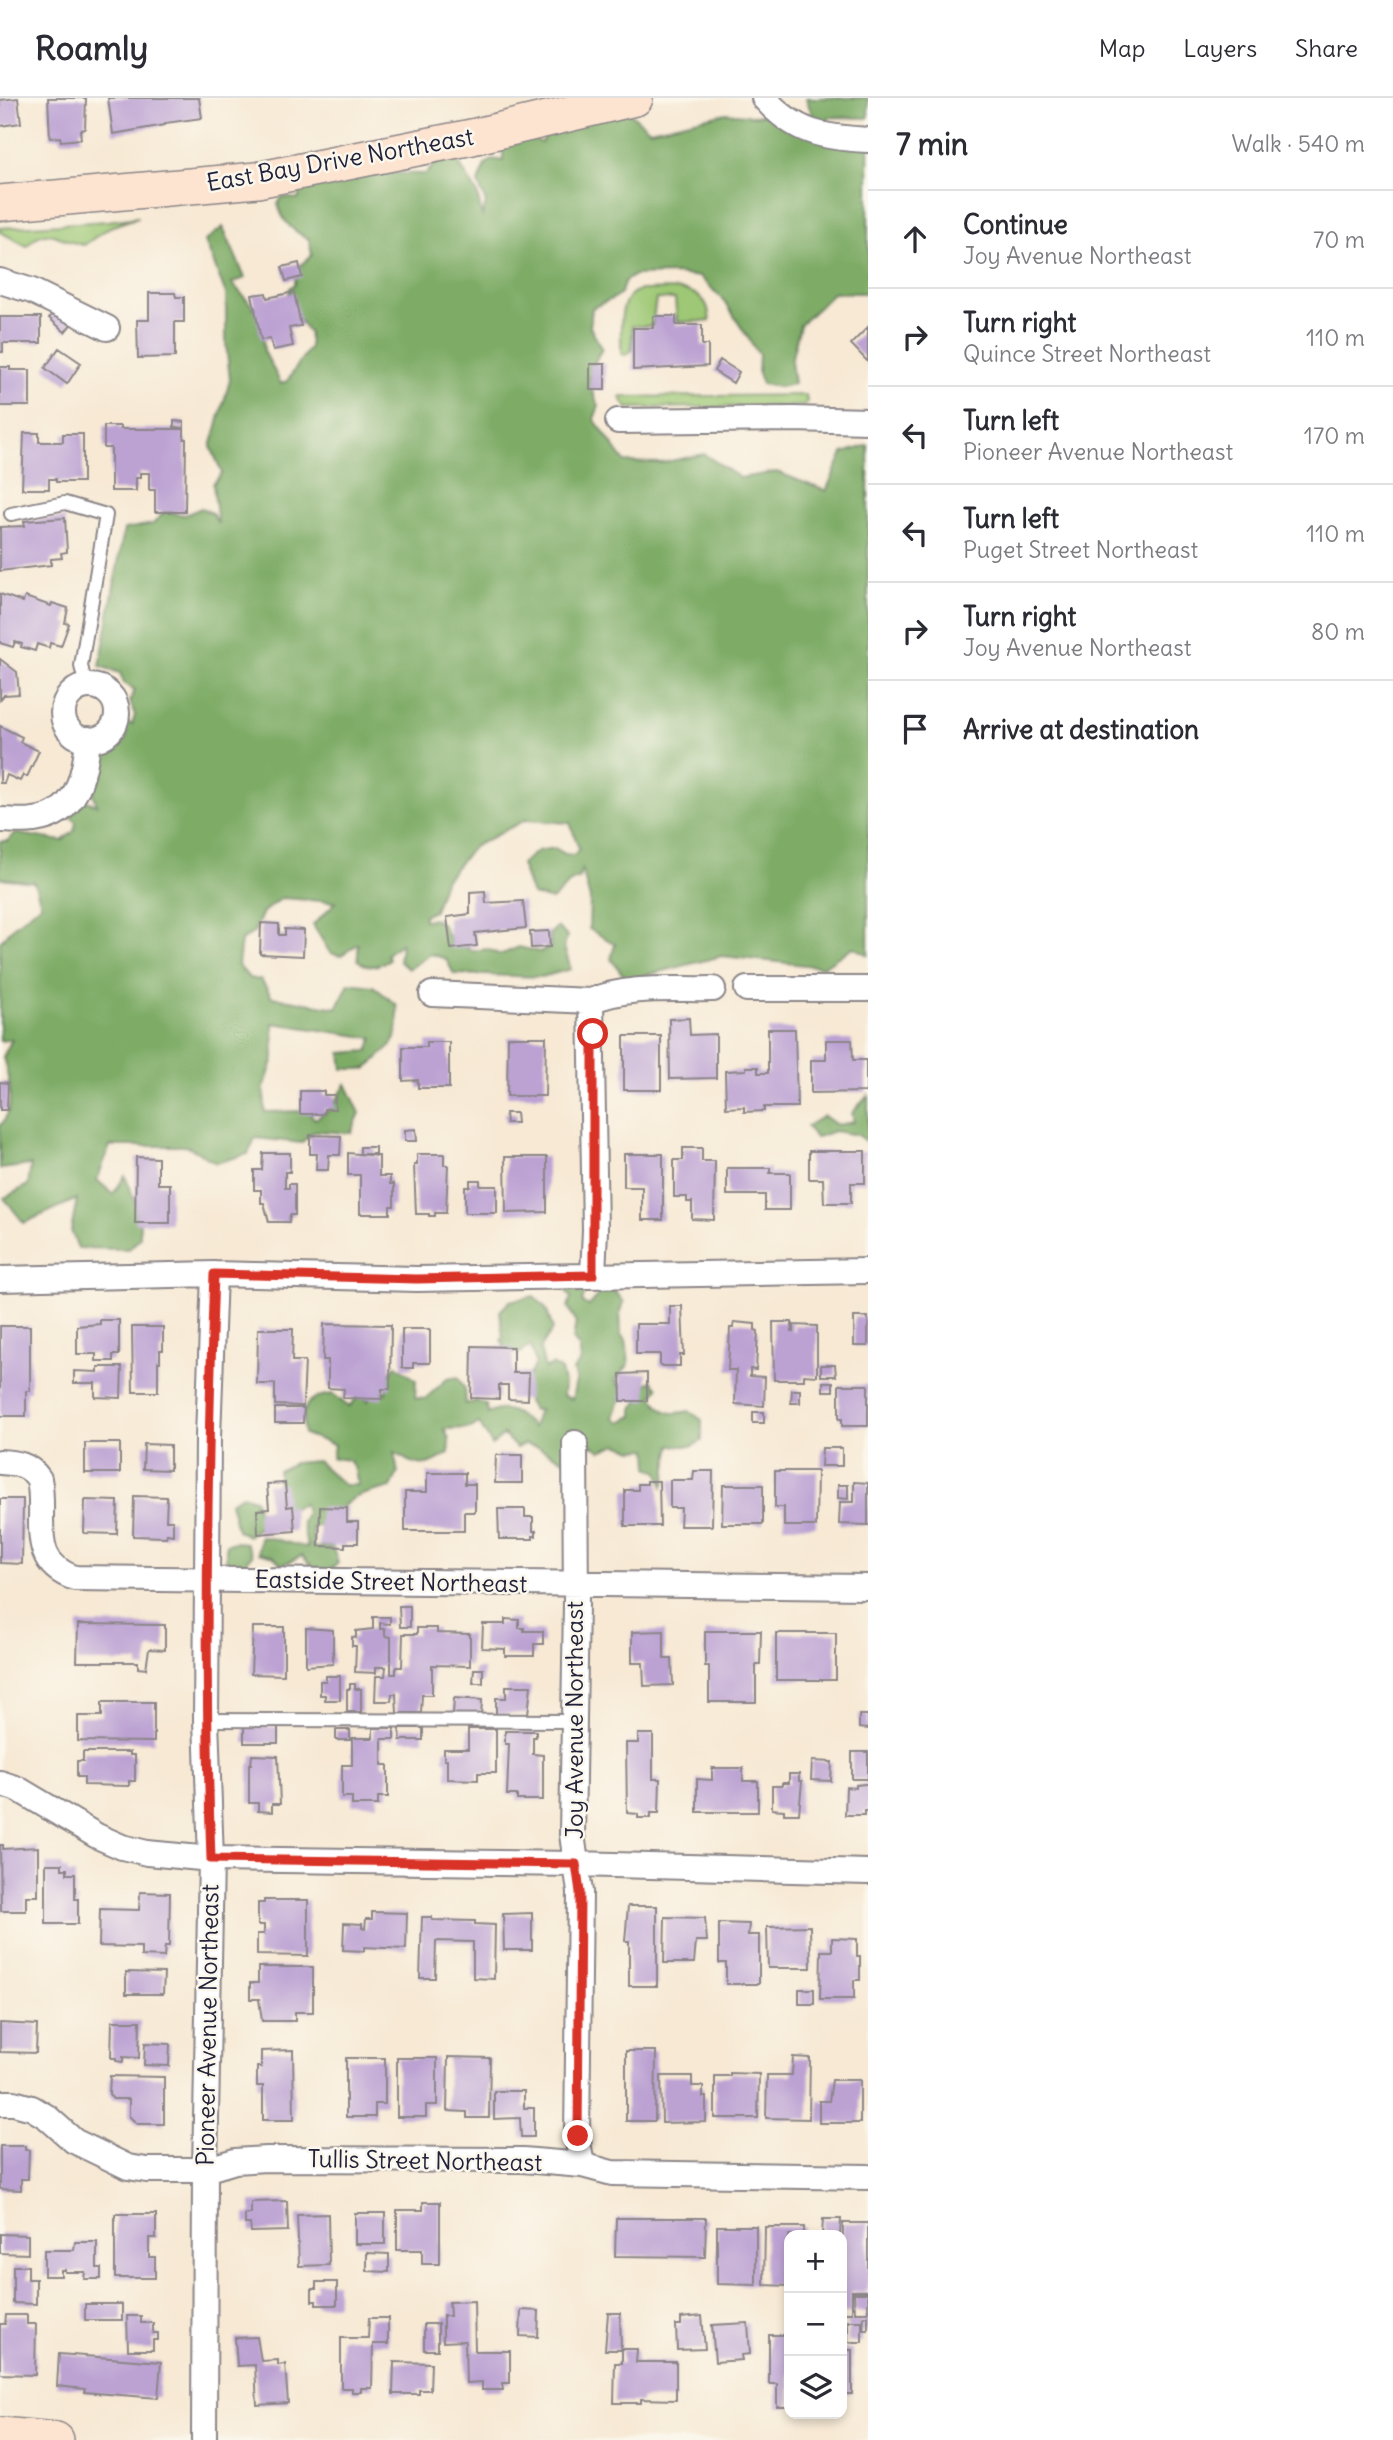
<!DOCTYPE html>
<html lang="en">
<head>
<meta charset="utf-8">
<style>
  body { margin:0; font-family:Delius,sans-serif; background:#f7f7f7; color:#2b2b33 }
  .controls { position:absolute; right:21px; bottom:21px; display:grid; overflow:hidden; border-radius:14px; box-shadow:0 4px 10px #0003 }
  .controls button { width:63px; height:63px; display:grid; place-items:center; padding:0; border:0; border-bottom:2px solid #e1e1e2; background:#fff; color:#2b2b33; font:35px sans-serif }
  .stop { position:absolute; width:21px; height:21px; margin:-16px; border:5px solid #d93025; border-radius:50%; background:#fff }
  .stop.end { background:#d93025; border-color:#fff; box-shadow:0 2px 7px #0008 }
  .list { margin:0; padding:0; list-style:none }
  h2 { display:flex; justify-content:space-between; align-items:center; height:91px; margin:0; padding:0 28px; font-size:30px }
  h2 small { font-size:23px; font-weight:400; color:#7c7c81 }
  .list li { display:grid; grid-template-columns:46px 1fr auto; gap:21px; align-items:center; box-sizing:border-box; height:98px; padding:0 28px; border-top:2px solid #e1e1e2 }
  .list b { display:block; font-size:26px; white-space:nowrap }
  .list p { margin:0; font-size:23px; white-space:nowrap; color:#7c7c81 }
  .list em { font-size:23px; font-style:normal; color:#7c7c81 }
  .icon { flex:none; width:38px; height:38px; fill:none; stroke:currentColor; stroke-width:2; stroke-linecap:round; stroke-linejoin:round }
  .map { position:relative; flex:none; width:868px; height:2342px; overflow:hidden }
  header { display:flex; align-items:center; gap:42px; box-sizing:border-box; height:98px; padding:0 35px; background:#fff; border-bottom:2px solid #e1e1e2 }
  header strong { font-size:33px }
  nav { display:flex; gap:38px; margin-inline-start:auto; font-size:24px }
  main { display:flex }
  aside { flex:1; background:#fff }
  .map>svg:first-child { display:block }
  .green { fill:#9ec875; stroke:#607558; stroke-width:2 }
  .forest { fill:#7eac66; stroke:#506750; stroke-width:2 }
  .building { fill:#bca2d3 }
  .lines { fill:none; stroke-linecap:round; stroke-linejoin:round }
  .lane-casing { stroke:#8c8688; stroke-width:16 }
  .street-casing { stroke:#8c8688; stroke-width:28 }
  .secondary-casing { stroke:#8c8688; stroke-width:38 }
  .lane { stroke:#fff; stroke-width:12 }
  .street { stroke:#fff; stroke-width:24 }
  .secondary { stroke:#fde4d1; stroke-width:35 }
  .route { stroke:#d93025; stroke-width:9 }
  .labels { text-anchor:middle; stroke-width:5; stroke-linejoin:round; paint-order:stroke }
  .street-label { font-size:24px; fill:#22223b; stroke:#fbf7ec }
</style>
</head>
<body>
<header>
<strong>Roamly</strong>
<nav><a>Map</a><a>Layers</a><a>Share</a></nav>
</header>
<main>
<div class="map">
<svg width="868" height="2342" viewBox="0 0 868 2342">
  <rect width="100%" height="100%" fill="#fbf7ec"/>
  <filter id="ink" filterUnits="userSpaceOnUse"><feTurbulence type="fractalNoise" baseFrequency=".0143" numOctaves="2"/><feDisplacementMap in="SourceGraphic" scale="14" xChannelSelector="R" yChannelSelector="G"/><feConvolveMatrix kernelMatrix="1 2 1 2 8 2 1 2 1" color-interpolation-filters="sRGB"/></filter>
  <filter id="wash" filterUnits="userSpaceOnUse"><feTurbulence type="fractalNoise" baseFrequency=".00686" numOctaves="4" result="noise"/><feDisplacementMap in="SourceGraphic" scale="28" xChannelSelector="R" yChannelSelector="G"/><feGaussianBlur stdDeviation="1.57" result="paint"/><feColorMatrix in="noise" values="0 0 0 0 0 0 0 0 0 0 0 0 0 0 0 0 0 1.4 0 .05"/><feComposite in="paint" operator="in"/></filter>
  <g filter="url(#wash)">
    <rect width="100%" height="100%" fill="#f7e9d4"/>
    <path class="green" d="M139,119L110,129L84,147C60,144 47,123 27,148L0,134V130L107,123Z
      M640,192C659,192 695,186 706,206C709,211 709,218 710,223L677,224L675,201H656L652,228H632V252L626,257L621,256C622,235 615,199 640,192Z
      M806,297L807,304L804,308L627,310L620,299Z"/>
    <path class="forest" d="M806,0H868V20L829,19L825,45L857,30L868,28V195H833L800,227L791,263L794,286L779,289L762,286L758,275L759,257L725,204L700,179L677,176L635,177L625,183L620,197L592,210L590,229L602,251C588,274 586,284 599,308L594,321L625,364L661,365L704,356L740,380L777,374L826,393L843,355L868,347V857L853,849L823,869L722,858L627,882L611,861L615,846L589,831L590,801L582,771L578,782H573L552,802L532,797L521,766L537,753L555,750L565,756L574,757L579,751L570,725L525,722L473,749L444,783L434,813L424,817V822L434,821L442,826L452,847L464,848L472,853L488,851L500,857L519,849L540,854L550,849V836L557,829L567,838L564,849L571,871L542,879L454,876L446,861L431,856L408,871L399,863L401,845L387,856L389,862C377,868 368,872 358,862V846L340,858L330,855L313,827L336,804L282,800L263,814L254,834L241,843L238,867L249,880L261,882L272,899L337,910L349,885L373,888L397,907C401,945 393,946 366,971H343L341,955L368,953L373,940L273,925L274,960L264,990L265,1014L307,1013L315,1021L332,1010L346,986L360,1015L351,1035L315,1033L301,1045L255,1040L248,1056L216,1065L187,1048H110L97,1082L113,1096L125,1078L140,1116V1140L129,1151L78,1150L71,1133L77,1101L24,1125L4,1100L28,1087L31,1067L0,1071V1028C16,1012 9,979 3,959L12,941L0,943V844L13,829L41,806L34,784L0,780V743H8L15,735L62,743L74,733L76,724L69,717L77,704L87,703L97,707L93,695L104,672L101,658L123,622L132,627L135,617L130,603L135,592L124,585L120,575L100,568L124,431L153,426L164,414L185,417L201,410L212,415L218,426L213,386L222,375L211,349L230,282L226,246V196L205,143L223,129L245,180L232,185L262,219L264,253L281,286L287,283L310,249L309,235L287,206L290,190L295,186L296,171L312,157L309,141C293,133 282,124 278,106L282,99L299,101V91L377,75L426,76L449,49L477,95L482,118L486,105L478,84L485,67L493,61L503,63V48L531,39L541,45L546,37L624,10L650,32L726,15L755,18L789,12L813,19Z
      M868,997V1045L858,1037L834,1033L815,1040L807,1028L824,1018L837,1027L854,1024L852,1015Z
      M588,1184L582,1204L589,1208L598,1198L594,1184H612L608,1191L616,1195L624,1204L620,1213L621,1237L626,1242L629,1266L615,1283L624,1292L614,1319L620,1324L633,1318V1311L642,1298L638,1290L652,1283L658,1290L653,1298C662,1317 671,1317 689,1313L702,1322V1343L692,1348H671C667,1362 668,1375 663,1389L659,1374L649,1369L648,1351L633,1352L617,1346L601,1353L584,1342L564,1362L538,1349L524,1346L516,1350L504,1337L492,1347L479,1325L471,1330L444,1331L449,1341V1355C425,1372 417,1369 394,1354L398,1375L391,1389C355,1399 351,1395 329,1426L312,1429L313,1450L332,1448L338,1465L328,1474L313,1469L302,1458L282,1467L274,1459L258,1455L260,1439C275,1439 291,1447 307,1449L302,1423L306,1416L304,1406L285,1413L278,1401V1373L294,1365L317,1363L344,1387H358L355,1372L349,1362L332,1360L334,1347L304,1336C301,1309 305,1299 333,1296L349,1309L360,1296L368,1303L375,1288L386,1295L387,1280L396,1267L416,1282L415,1300L425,1301L447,1281L458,1279L465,1291L466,1306L476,1303L486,1307L488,1316C506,1305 520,1317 533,1329L539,1312H533C519,1291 523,1285 536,1266L531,1248L520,1255L507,1254L501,1242L503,1240L500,1213L510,1203L534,1198L546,1210L553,1231L540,1251L545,1271L552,1267L561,1272L564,1285L563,1298L572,1301L576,1282L573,1272L581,1263L579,1249L573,1242L576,1224L568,1209L571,1200L564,1190Z
      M242,1397L255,1401L261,1427L248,1438L237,1432L230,1404Z
      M235,1444L246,1445L252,1457L238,1473L226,1463V1446Z"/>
    <g id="blocks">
      <path class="building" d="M18,0L21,25L0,28V2Z
        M48,0H86L85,31L80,32L81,41L61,43L60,39L50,40Z
        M108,0H199L202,20L165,25V27L113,36Z
        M299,165L302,179L286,183L282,169Z
        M294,194L301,228L289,230L293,248L273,252L270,241L261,242L252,197L266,195L267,200Z
        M149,195H175L176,199H184V224H175V259L138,260L137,222H149Z
        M57,211L73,224L65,234L49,220Z
        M653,218H676V227H702V247H708V268L633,272V230H653Z
        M0,219H41V245H3V254H0Z
        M868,229V264L851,246Z
        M59,250L81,265L67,286L45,270Z
        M720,262L739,274L733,285L714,273Z
        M590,266H605V292H590Z
        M0,269H10V272H30V308H0Z
        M174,323L184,324V330L174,329Z
        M104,328H120V331H184V341H186L185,414H155V392H149V375H140V380H136V393H111V350H104Z
        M24,335H39V344H63V336H83V384H56V381H49V391H22Z
        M65,420L67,454L61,455L62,460L51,461V467L0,473V429L25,428L24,423Z
        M0,496L23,504L25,499L51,508L52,505L68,510L65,525L69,526L61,548L50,545L49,550L37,546L35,553L21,549L22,546L15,544L13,549L0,545Z
        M0,561L17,574L19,596L4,597L0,602Z
        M0,628L22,639L20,644L39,653L27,679L23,677L20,683L7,677L4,685H0Z
        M485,793L486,805L523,803L526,830L475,835L477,848L451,851L447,819L470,816V794Z
        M261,825L279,826V837H285V831L304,832L303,858L260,856Z
        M549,833L550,849L531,850L530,834Z
        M689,920L690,937L716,936V980L670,981L669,921Z
        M768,931H795L797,1009H764V1013L744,1014V1009L726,1010L725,973L746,972V969H758V975H768Z
        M624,938H661V992H624Z
        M508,939H546L545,998H507Z
        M826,942H852L853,962H866V994L811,995V962H826Z
        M427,944H449V990H418V982L403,983V949H427Z
        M0,984L8,985L7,1012H0Z
        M300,993H324V997H335V1011H324V1016H300Z
        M505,1015H516L517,1025H506Z
        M416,1031L417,1043H405V1032Z
        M310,1037L341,1038L340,1057H329L328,1072H316L317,1056H310Z
        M360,1049H375V1056H360Z
        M683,1050H702V1063H715L714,1122L692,1121V1104H687V1099H674V1062H683Z
        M809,1053H865V1085H851V1105H824L823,1081H809Z
        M263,1055H290V1074H285V1090H289V1086H295V1117H290L289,1124H269L264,1105H261V1092H254V1072H262Z
        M348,1055L379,1058V1078H390V1086H394V1108H390V1116H360V1077H348Z
        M417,1056H444V1067H448L446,1115H435V1118H429V1116H416L414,1067H417Z
        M624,1056H663V1122H642V1089H624Z
        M136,1059L158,1060V1086H170V1125H135Z
        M505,1059H547V1114L506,1115Z
        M727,1070H770V1075H790V1112H765V1097H727Z
        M470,1082H480V1088H497V1115H465V1089H470Z
        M670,1208H682L684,1257H680V1268H660V1256H636V1226H670Z
        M854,1219H868V1248H854Z
        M100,1222H119V1257H113V1263H96V1256H77V1228L100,1226Z
        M734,1224L755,1226V1232L758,1233L756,1272L750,1271V1278L765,1279L764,1308L735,1306L736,1272H728L730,1230H733Z
        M773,1224H792V1234H794V1227L817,1228V1278L804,1277V1282H774Z
        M324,1226L391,1227L390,1291H382V1301L343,1300L344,1291L328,1290V1262H323Z
        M0,1228H30V1293H26V1318H0Z
        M132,1229H163V1252H160V1264H158V1294H133Z
        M258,1231H293L292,1263H305L303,1308L275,1307V1286H257Z
        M402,1231H430V1265H413V1270H402Z
        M472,1248L513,1249V1275H529L528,1302L508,1301V1287H499V1301L471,1300Z
        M821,1267H835L836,1278H821Z
        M98,1269H122L121,1300L95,1299V1285H74V1273L98,1274Z
        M647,1275V1303H621L620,1276Z
        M823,1284H833V1293H823Z
        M839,1287H868V1328H842V1321H839Z
        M792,1292H800V1305H791Z
        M275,1310H304L303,1325H275Z
        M753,1314H764V1325H753Z
        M85,1345H120V1375H85Z
        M144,1346L170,1347V1372L143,1371Z
        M822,1350H842V1368H821Z
        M496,1357H522V1385H495Z
        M694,1373H713L712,1428H680L681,1410H670V1382H693Z
        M775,1373H817L816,1428H784V1409H775Z
        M427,1375H465V1386H475V1414H464V1433H405V1394H427Z
        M647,1383H659L660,1428H625V1392H638V1386H647Z
        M854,1384L868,1385V1427L839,1426L840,1404H854Z
        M285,1385L287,1409L293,1408L295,1433L258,1436L257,1412L269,1411L267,1386Z
        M723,1387H763V1426H722Z
        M838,1387H848V1401L838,1400Z
        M134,1398L167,1399L166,1422H173V1437L167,1436L166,1439L133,1438Z
        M0,1401H23L22,1466L0,1465Z
        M85,1402L118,1403L117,1436L84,1435Z
        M320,1409L347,1410V1424H358V1445H345V1449L319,1448Z
        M498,1411H525V1419H533V1433H536V1438H533V1441H499Z
        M399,1508H410V1529H400Z
        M373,1519H390V1526L380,1525V1531H385V1538L391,1539V1576H396V1569H402L403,1536H417V1530H437V1535L470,1536V1568L432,1567V1597H422L421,1615H397L396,1596H392L391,1603H375L376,1578H385L386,1569H376V1575L355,1574L356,1548H352V1539L356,1540V1533L373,1531Z
        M505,1521L519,1522V1530H524V1533H543V1546H534V1558H505V1551L482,1550L483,1526H505Z
        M78,1526L165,1527V1552L149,1551L146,1571L138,1570V1564H77Z
        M253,1529H284V1577L251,1576Z
        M306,1530L333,1532V1566L306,1568Z
        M664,1533V1561H672L673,1587L644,1588L643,1565H632V1534Z
        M705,1533H761L760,1567H756V1604H709V1568H705Z
        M776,1535H836V1582H776Z
        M474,1571H483V1585H473Z
        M326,1578H340V1602H325V1597H320V1583H326Z
        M350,1586H355V1591H361V1614H347V1591H350Z
        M506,1588H531L528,1616H496V1600H506Z
        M454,1600L482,1602L481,1619L453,1617Z
        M102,1604H154V1644L78,1643V1618H102Z
        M859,1617H868V1631L859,1630Z
        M244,1628L278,1629V1645H244Z
        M373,1630H394V1641H382V1667H388V1699H378V1707H352V1699H342V1667H352V1640H373Z
        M400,1630H423V1642H400Z
        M468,1631H496V1675H478V1682L447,1681V1662H444V1651H468Z
        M336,1632H350V1642H336Z
        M505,1633H536V1639H533V1656L543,1657V1702H517V1697H507L509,1646H505Z
        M638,1636H653V1681H660L659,1715H651V1720H638V1716L627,1715L626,1645H638Z
        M83,1654H130V1657H135V1683H129V1688L84,1687V1679H77V1663H83Z
        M852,1654H868V1681H852Z
        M252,1657L278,1658L280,1706H272V1714L258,1713V1705H249V1666H251Z
        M812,1663L832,1664L831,1683L811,1682Z
        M712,1670H743V1683H758V1714H697V1681L712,1682Z
        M789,1676H799V1683H802L799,1716H784V1712L772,1711V1688H782V1685H789Z
        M865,1686H868V1713H864V1717H845L846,1689L856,1690V1687Z
        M0,1747H3V1751L38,1749V1798H26V1813H1Z
        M46,1766H62V1771H67V1776H75V1801H78V1826H46Z
        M140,1794L170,1795L169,1848H165L164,1859L141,1858V1849L99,1848L100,1811L139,1812Z
        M264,1802H308V1858L257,1857V1836H264V1827H258V1805H264Z
        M628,1808H657V1888H629V1843H625Z
        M372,1814L407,1815L406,1851L364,1849V1853L343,1852L344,1825L362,1826V1830L365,1831L366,1821H372Z
        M532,1815V1852H504L503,1816Z
        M422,1819H432V1822L475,1823V1826L495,1827L494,1881L473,1880V1844L436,1843L435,1880H420Z
        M665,1819L705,1820L707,1843H696L694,1865H664Z
        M719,1825L749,1826L748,1837H759V1886H726V1865H719Z
        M810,1828L811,1870H768L767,1829Z
        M832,1840L857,1841V1859H860V1882H854V1901H820L821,1853H832Z
        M258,1869H313V1914H295V1923H262L259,1901H250V1885H258Z
        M126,1874L164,1875L163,1896H126Z
        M799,1891H814V1906H799Z
        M112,1923H140L139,1960L123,1959V1964L116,1963V1960H111Z
        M0,1925L37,1927L36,1955L0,1954Z
        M145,1945L170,1946L169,1968L144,1967Z
        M293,1952L294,2022H263V1988H257V1969H261V1953Z
        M626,1953H656L655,2023H626Z
        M448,1959L490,1960L489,2020H467V2014L447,2013Z
        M793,1959L810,1960L809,2021L766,2020L767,1977H792Z
        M346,1960H385V2006H375V2019H346Z
        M397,1960H437V2007H426V2019H397Z
        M730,1975L759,1976L758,2020H715V1978H730Z
        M110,1978L164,1979V2026H137L129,2018V2001H113L109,1997Z
        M661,1978H692V1988H703V1999H706V2024L662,2025Z
        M832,1982H860V2025H819V2003H829Z
        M494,1993H524V2010H534V2039H521L520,2020L494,2021Z
        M0,2048H25V2052H29L28,2081H21V2092L0,2091Z
        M287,2103L288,2133L251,2134L250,2126H245V2116H251V2104Z
        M423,2104H440V2166H422V2152H397V2112H423Z
        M355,2115H385V2146H355Z
        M115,2116H156V2140H149V2159H155V2180H115Z
        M328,2116L329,2167L299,2168L297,2117Z
        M616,2120H706L705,2159L615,2158Z
        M823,2121H841L840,2137H822Z
        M843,2125H868V2193H852V2215H842Z
        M717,2128H756V2187L717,2186Z
        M765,2129H804V2137H789V2188L764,2187Z
        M0,2136L28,2137V2156L0,2155Z
        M75,2144H97V2170H101V2181H84L85,2174H65V2172H61V2178H44V2152H74Z
        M367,2155L389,2156V2174L367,2173Z
        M13,2168H28V2181H36V2206L13,2205Z
        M316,2184H337V2207H316V2203H312V2191H316Z
        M854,2195H868V2214H855Z
        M474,2203L475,2253H510V2285H502L503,2292H482V2284L466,2285L465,2243L443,2244V2218H450L449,2204Z
        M85,2206H122V2222H85Z
        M521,2212L539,2213L538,2239L520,2238Z
        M608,2215H620L621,2252H605Z
        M6,2217H27V2226H36L35,2277L0,2276V2226H5Z
        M127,2218H141V2225H153V2235H158V2242H153V2252H128Z
        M702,2218L705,2251L677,2252L676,2227H681V2220Z
        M864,2218H868V2232H863Z
        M369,2220H388V2246H373L372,2290H361V2294H352V2290H341V2240H368Z
        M848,2223H862V2244H848Z
        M748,2225L750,2256L741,2257L742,2262L715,2264L712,2227Z
        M424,2226H438V2252H424Z
        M769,2237H789V2309H777V2286H769Z
        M257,2239L261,2263L278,2262V2267L285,2266L288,2305L257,2307L255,2267L237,2268L235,2240Z
        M622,2251H637L636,2264H676V2302L641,2301V2305H614L615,2265H622Z
        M842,2252H852V2296H842Z
        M59,2256L161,2264L158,2300L84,2294L85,2291L57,2288Z
        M394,2264L431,2265L430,2292H419V2296H393Z"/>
    </g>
  </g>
  <g filter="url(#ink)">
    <use href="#blocks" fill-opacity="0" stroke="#8c8688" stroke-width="2"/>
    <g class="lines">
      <defs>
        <path id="lane" d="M11,416L65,405L106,417L81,568L86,588
          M206,1622L573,1623"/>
        <path id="street" d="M764,0C796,36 823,39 868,42
          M0,183L32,193L107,230
          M618,323L793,321L868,323
          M63 615a27 27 0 1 1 54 0a27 27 0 1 1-54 0Z
          M0,722C11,722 23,724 34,722C77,717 85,677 88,641
          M747,891H868
          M432,896L591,903C628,887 673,892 713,891
          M591,903L595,1132L593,1176
          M0,1181L214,1176L417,1181L868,1173
          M575,1345L576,1507L572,1736L580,1794L577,2038L582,2067
          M0,1364C17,1365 29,1366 39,1381C47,1419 26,1464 75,1480L868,1489
          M0,1685L18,1691L97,1738L122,1749L147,1755L211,1761L576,1766L868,1774
          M0,2005H14L32,2010L47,2019L74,2043L128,2069L147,2072H205L235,2063L266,2061L523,2062L582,2067L612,2075L868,2079
          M204,2342L205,2072L211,1761L206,1622L208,1339L214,1176"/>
        <path id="secondary" d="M0,105L257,82L472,39L635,0
          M0,2337L56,2342"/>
      </defs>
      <use href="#lane" class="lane-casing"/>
      <use href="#street" class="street-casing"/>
      <use href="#secondary" class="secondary-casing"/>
      <use href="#lane" class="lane"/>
      <use href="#street" class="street"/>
      <use href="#secondary" class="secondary"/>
    </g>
  </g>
  <g class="lines" filter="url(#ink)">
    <path class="route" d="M578,2038L580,1794L576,1766L211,1761C204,1566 207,1371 214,1176L417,1181L593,1177V936"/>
  </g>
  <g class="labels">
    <g class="street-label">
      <text transform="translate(340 62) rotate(-10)" y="8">East Bay Drive Northeast</text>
      <text transform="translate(391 1484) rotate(1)" y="8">Eastside Street Northeast</text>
      <text transform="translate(575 1622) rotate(-90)" y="8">Joy Avenue Northeast</text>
      <text transform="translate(208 1927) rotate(-89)" y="8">Pioneer Avenue Northeast</text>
      <text transform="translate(425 2063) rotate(1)" y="8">Tullis Street Northeast</text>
    </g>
  </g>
</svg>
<div class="controls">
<button>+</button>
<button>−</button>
<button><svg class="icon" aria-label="layers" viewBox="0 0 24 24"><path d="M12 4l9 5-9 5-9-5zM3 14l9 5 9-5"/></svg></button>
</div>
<div class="stop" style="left:593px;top:936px"></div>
<div class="stop end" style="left:578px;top:2038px"></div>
</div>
<aside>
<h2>7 min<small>Walk · 540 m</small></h2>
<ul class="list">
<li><svg class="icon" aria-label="ahead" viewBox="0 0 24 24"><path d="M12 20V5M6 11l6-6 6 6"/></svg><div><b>Continue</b><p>Joy Avenue Northeast</p></div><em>70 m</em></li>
<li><svg class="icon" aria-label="right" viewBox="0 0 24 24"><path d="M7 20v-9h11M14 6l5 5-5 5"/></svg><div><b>Turn right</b><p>Quince Street Northeast</p></div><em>110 m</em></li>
<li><svg class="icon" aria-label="left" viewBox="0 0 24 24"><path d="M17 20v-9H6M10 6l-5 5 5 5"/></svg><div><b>Turn left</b><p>Pioneer Avenue Northeast</p></div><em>170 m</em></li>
<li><svg class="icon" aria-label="left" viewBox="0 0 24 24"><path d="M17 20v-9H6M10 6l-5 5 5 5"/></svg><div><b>Turn left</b><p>Puget Street Northeast</p></div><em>110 m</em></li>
<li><svg class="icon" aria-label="right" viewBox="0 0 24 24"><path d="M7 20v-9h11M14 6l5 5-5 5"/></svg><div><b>Turn right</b><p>Joy Avenue Northeast</p></div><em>80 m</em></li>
<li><svg class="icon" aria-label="arrive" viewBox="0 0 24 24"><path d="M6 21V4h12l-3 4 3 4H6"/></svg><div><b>Arrive at destination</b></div></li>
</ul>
</aside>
</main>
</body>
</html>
